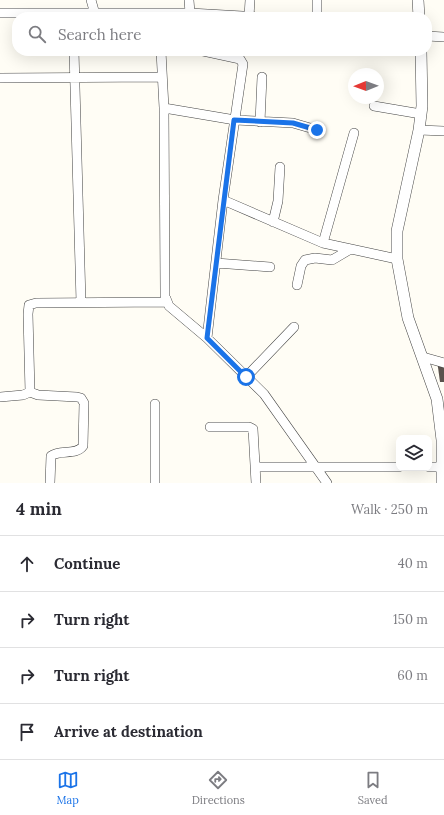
<!DOCTYPE html>
<html lang="en">
<head>
<meta charset="utf-8">
<style>
  body { margin:0; font-family:Lora,serif; background:#f7f7f7; color:#2b2b33 }
  .controls { position:absolute; right:12px; bottom:12px; display:grid; overflow:hidden; border-radius:8px; box-shadow:0 4px 16px #0002 }
  .controls button { width:36px; height:36px; display:grid; place-items:center; padding:0; border:0; border-bottom:1px solid #e1e1e2; background:#fff; color:#2b2b33; font:20px sans-serif }
  .compass { position:absolute; left:348px; top:68px; width:36px; height:36px; border-radius:50%; background:#fff; box-shadow:0 4px 16px #0002; rotate:269deg }
  .stop { position:absolute; width:12px; height:12px; margin:-9px; border:3px solid #1a73e8; border-radius:50%; background:#fff }
  .stop.end { background:#1a73e8; border-color:#fff; box-shadow:0 1px 4px #0008 }
  .list { margin:0; padding:0; list-style:none }
  h2 { display:flex; justify-content:space-between; align-items:center; height:52px; margin:0; padding:0 16px; font-size:17px }
  h2 small { font-size:13px; font-weight:400; color:#7c7c81 }
  .list li { display:grid; grid-template-columns:26px 1fr auto; gap:12px; align-items:center; box-sizing:border-box; height:56px; padding:0 16px; border-top:1px solid #e1e1e2 }
  .list b { display:block; font-size:15px; white-space:nowrap }
  .list em { font-size:13px; font-style:normal; color:#7c7c81 }
  .icon { flex:none; width:22px; height:22px; fill:none; stroke:currentColor; stroke-width:2; stroke-linecap:round; stroke-linejoin:round }
  .map { position:relative; flex:none; width:444px; height:483px; overflow:hidden }
  .search { position:absolute; background:#fff; box-shadow:0 4px 16px #0002; left:12px; right:12px; top:12px; height:44px; display:flex; align-items:center; gap:10px; box-sizing:border-box; padding:0 14px; border-radius:16px; color:#7c7c81; font-size:15px }
  .sheet { height:276px; background:#fff }
  nav { display:flex; justify-content:space-around; align-items:center; box-sizing:border-box; height:56px; border-top:1px solid #e1e1e2; background:#fff; font-size:11px; color:#7c7c81 }
  nav a { display:grid; justify-items:center; gap:2px }
  nav .on { color:#1a73e8 }
  .map>svg:first-child { display:block }
  .building { fill:#5a524d }
  .lines { fill:none; stroke-linecap:round; stroke-linejoin:round }
  .minor-casing { stroke:#444; stroke-width:10 }
  .tertiary-casing { stroke:#444; stroke-width:12 }
  .minor { stroke:#fff; stroke-width:9 }
  .tertiary { stroke:#fff; stroke-width:11 }
  .route { stroke:#1a73e8; stroke-width:5 }
</style>
</head>
<body>
<div class="map">
<svg width="444" height="483" viewBox="0 0 444 483">
  <rect width="100%" height="100%" fill="#fffdf5"/>
  <path class="building" d="M444,359V382H440L437,360Z"/>
  <g class="lines">
    <defs>
      <path id="minor" d="M91,0L95,14
        M189,0L190,13
        M0,13H190L259,17
        M249,17L250,0
        M317,17V0
        M427,36L444,37
        M74,51L81,302
        M161,51L164,108L165,289V296L169,306L207,338L264,394L327,483
        M203,51L240,59L243,64L223,200L207,338
        M0,78L162,77
        M374,106L421,114
        M164,108L235,120L293,123L317,130
        M260,122L262,77
        M419,130L444,131
        M223,200L323,243L397,259
        M273,222L278,201L280,167
        M323,243L354,133
        M216,263L270,267
        M297,285L301,266L305,260L315,258L332,260L349,250
        M423,357L444,363
        M246,377L294,327
        M30,392L38,395L77,397L81,398L84,403L83,446C76,456 60,449 51,456L50,483
        M0,397L23,395L30,392L28,314L29,305L36,303L167,302
        M155,404V483
        M210,427H249L253,429L256,483
        M256,467H399
        M429,467H442"/>
      <path id="tertiary" d="M418,0L419,17
        M421,51L422,106L419,130L397,231V259L408,318L437,399L442,440V483"/>
    </defs>
    <use href="#minor" class="minor-casing"/>
    <use href="#tertiary" class="tertiary-casing"/>
    <use href="#minor" class="minor"/>
    <use href="#tertiary" class="tertiary"/>
  </g>
  <g class="lines">
    <path class="route" d="M246,377L207,338L234,120L293,123L317,130"/>
  </g>
</svg>
<div class="controls">
<button><svg class="icon" aria-label="layers" viewBox="0 0 24 24"><path d="M12 4l9 5-9 5-9-5zM3 14l9 5 9-5"/></svg></button>
</div>
<svg class="compass" viewBox="-18 -18 36 36"><path d="M0-13l5 13h-10z" fill="#e53935"/><path d="M0 13l5-13h-10z" fill="#7c7c81"/></svg>
<div class="stop" style="left:246px;top:377px"></div>
<div class="stop end" style="left:317px;top:130px"></div>
<div class="search"><svg class="icon" aria-label="search" viewBox="0 0 24 24"><circle cx="10" cy="10" r="6"/><path d="M15 15l6 6"/></svg>Search here</div>
</div>
<section class="sheet">
<h2>4 min<small>Walk · 250 m</small></h2>
<ul class="list">
<li><svg class="icon" aria-label="ahead" viewBox="0 0 24 24"><path d="M12 20V5M6 11l6-6 6 6"/></svg><div><b>Continue</b></div><em>40 m</em></li>
<li><svg class="icon" aria-label="right" viewBox="0 0 24 24"><path d="M7 20v-9h11M14 6l5 5-5 5"/></svg><div><b>Turn right</b></div><em>150 m</em></li>
<li><svg class="icon" aria-label="right" viewBox="0 0 24 24"><path d="M7 20v-9h11M14 6l5 5-5 5"/></svg><div><b>Turn right</b></div><em>60 m</em></li>
<li><svg class="icon" aria-label="arrive" viewBox="0 0 24 24"><path d="M6 21V4h12l-3 4 3 4H6"/></svg><div><b>Arrive at destination</b></div></li>
</ul>
</section>
<nav>
<a class="on"><svg class="icon" aria-label="map" viewBox="0 0 24 24"><path d="M3 6l6-2 6 2 6-2v14l-6 2-6-2-6 2zM9 4v14M15 6v14"/></svg>Map</a>
<a><svg class="icon" aria-label="directions" viewBox="0 0 24 24"><path d="M12 3l9 9-9 9-9-9zM9 14v-3h6M13 9l2 2-2 2"/></svg>Directions</a>
<a><svg class="icon" aria-label="saved" viewBox="0 0 24 24"><path d="M7 4h10v16l-5-4-5 4z"/></svg>Saved</a>
</nav>
</body>
</html>
